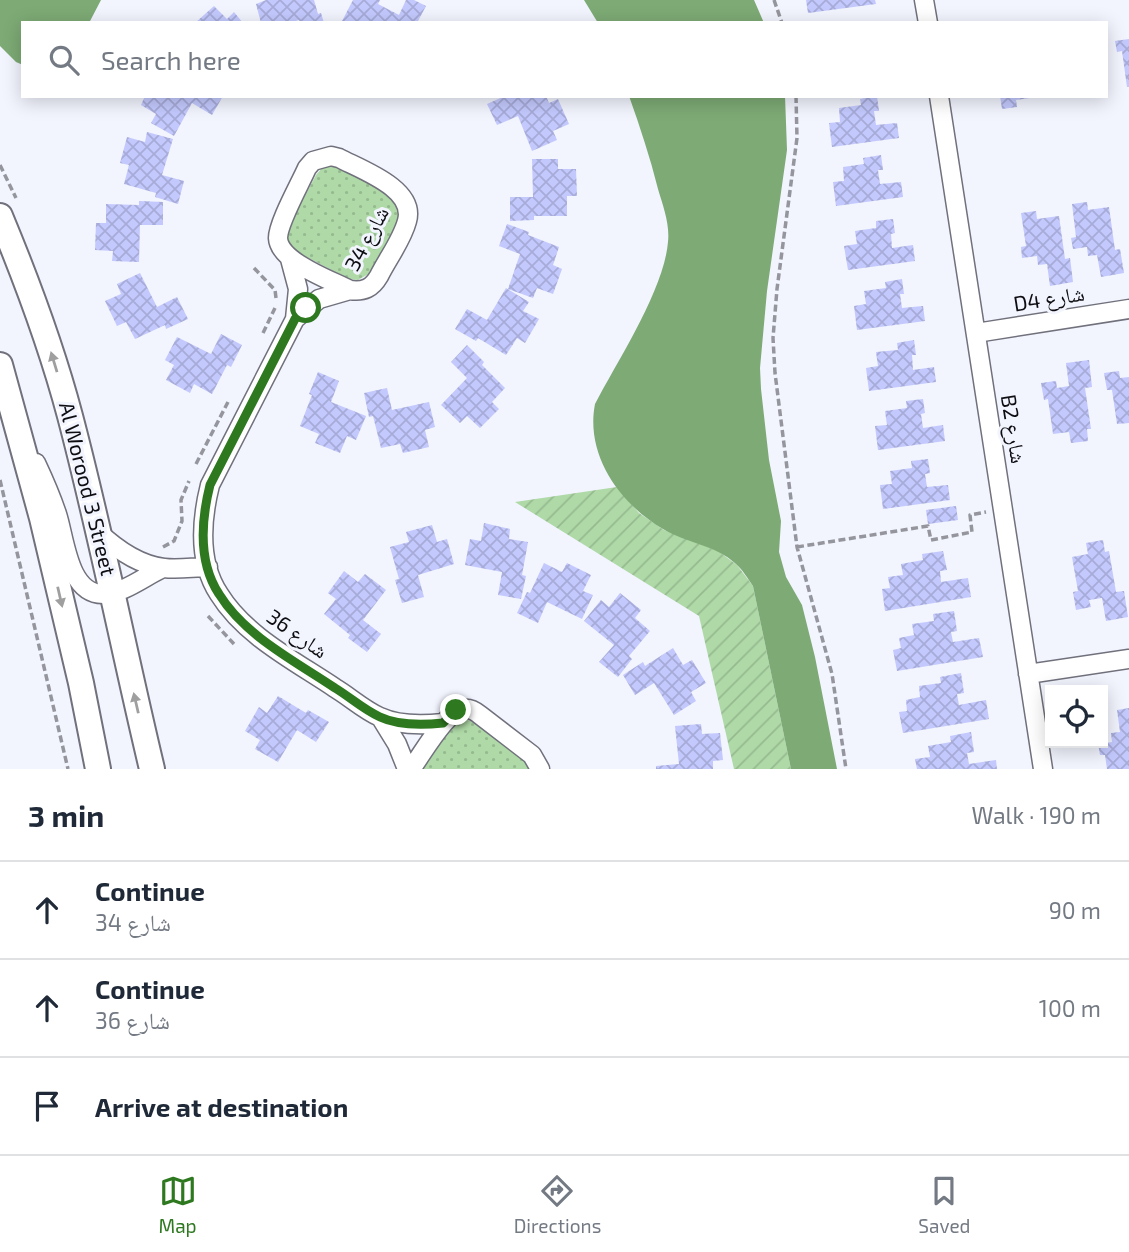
<!DOCTYPE html>
<html lang="en">
<head>
<meta charset="utf-8">
<style>
  body { margin:0; font-family:"Exo 2","Noto Naskh Arabic",sans-serif; background:#f2f2f3; color:#1f2937 }
  .controls { position:absolute; right:21px; bottom:21px; display:grid; overflow:hidden; border-radius:0px; box-shadow:0 4px 18px #0003 }
  .controls button { width:63px; height:63px; display:grid; place-items:center; padding:0; border:0; border-bottom:2px solid #e0e1e3; background:#fff; color:#1f2937; font:35px sans-serif }
  .stop { position:absolute; width:21px; height:21px; margin:-16px; border:5px solid #2e791f; border-radius:50%; background:#fff }
  .stop.end { background:#2e791f; border-color:#fff; box-shadow:0 2px 7px #0008 }
  .list { margin:0; padding:0; list-style:none }
  h2 { display:flex; justify-content:space-between; align-items:center; height:91px; margin:0; padding:0 28px; font-size:30px }
  h2 small { font-size:23px; font-weight:400; color:#747a83 }
  .list li { display:grid; grid-template-columns:46px 1fr auto; gap:21px; align-items:center; box-sizing:border-box; height:98px; padding:0 28px; border-top:2px solid #e0e1e3 }
  .list b { display:block; font-size:26px; white-space:nowrap }
  .list p { margin:0; font-size:23px; white-space:nowrap; color:#747a83 }
  .list em { font-size:23px; font-style:normal; color:#747a83 }
  .icon { flex:none; width:38px; height:38px; fill:none; stroke:currentColor; stroke-width:2; stroke-linecap:round; stroke-linejoin:round }
  .map { position:relative; flex:none; width:1129px; height:769px; overflow:hidden }
  .search { position:absolute; background:#fff; box-shadow:0 4px 18px #0003; left:21px; right:21px; top:21px; height:77px; display:flex; align-items:center; gap:18px; box-sizing:border-box; padding:0 24px; border-radius:0px; color:#747a83; font-size:26px }
  .sheet { height:385px; background:#fff }
  nav { display:flex; justify-content:space-around; align-items:center; box-sizing:border-box; height:98px; border-top:2px solid #e0e1e3; background:#fff; font-size:19px; color:#747a83 }
  nav a { display:grid; justify-items:center; gap:4px }
  nav .on { color:#2e791f }
  .map>svg:first-child { display:block }
  .park { fill:url(#park-dots) }
  .garden { fill:url(#garden-furrows) }
  .water { fill:#7daa75 }
  .building { fill:url(#building-cross-hatch) }
  .lines { fill:none; stroke-linecap:round; stroke-linejoin:round }
  .street-casing { stroke:#70717c; stroke-width:21 }
  .secondary-casing { stroke:#70717c; stroke-width:28 }
  .path { stroke:#95969d; stroke-width:3.5; stroke-dasharray:7 3.5; stroke-linecap:butt }
  .street { stroke:#fff; stroke-width:18 }
  .secondary { stroke:#fff; stroke-width:24 }
  .oneway { fill:#9f9fa0 }
  .route { stroke:#2e791f; stroke-width:9 }
  .labels { text-anchor:middle; stroke-width:6; stroke-linejoin:round; paint-order:stroke }
  .street-label { font-size:21px; fill:#0e0e12; stroke:#f2f4fe }
</style>
</head>
<body>
<div class="map">
<svg width="1129" height="769" viewBox="0 0 1129 769">
  <defs>
    <pattern id="park-dots" width="8" height="8" patternUnits="userSpaceOnUse" patternTransform="scale(1.75)"><rect width="8" height="8" fill="#afdaa7"/><path d="M2 2h.1M6 6h.1" fill="none" stroke="#95ba8f" stroke-width="1.8" stroke-linecap="round"/></pattern>
    <pattern id="garden-furrows" width="10" height="10" patternUnits="userSpaceOnUse" patternTransform="scale(1.75)"><rect width="10" height="10" fill="#afdaa7"/><path d="M-1 1l2-2M0 10L10 0M9 11l2-2" fill="none" stroke="#95ba8f"/></pattern>
    <pattern id="building-cross-hatch" width="8" height="8" patternUnits="userSpaceOnUse" patternTransform="scale(1.75)"><rect width="8" height="8" fill="#c3c9fd"/><path d="M0 0l8 8M0 8l8-8" fill="none" stroke="#a6abd8"/></pattern>
  </defs>
  <rect width="100%" height="100%" fill="#f2f4fe"/>
  <path class="park" d="M330,165L340,167L395,196L400,202L399,219L372,272L358,280L349,279L293,250C287,241 286,236 289,226L316,175L321,169Z
    M460,720H468L477,724L524,756L532,769H423L453,725Z"/>
  <path class="garden" d="M617,487L639,513L664,530L718,551L737,565L753,586L791,769H734L699,616L515,502Z"/>
  <path class="water" d="M0,0H101L89,23H23V65L16,62L0,46Z
    M584,0H754L764,23H598Z
    M629,96H785L787,150L767,291L760,368L761,389L769,460L781,521L779,552L786,577L802,605L815,657L837,769H791L753,586C748,579 743,570 736,564C716,545 686,543 663,529C620,504 585,455 595,404C618,360 664,290 668,242C670,224 663,206 658,189C650,157 640,127 629,96Z"/>
  <path class="building" d="M266,0H314L318,14L321,13L324,23H300L299,20L289,23H261L256,4Z
    M353,0H380L378,4L399,15L406,0H414L426,6L417,23H341Z
    M806,0H875L876,4L808,13Z
    M214,6L227,19L234,12L243,23H195Z
    M1129,39V87H1127L1122,51L1117,52L1115,41Z
    M145,96H223L212,115L192,103L174,136L151,123L156,114L141,105Z
    M505,96H546L549,103L558,99L569,124L553,131L557,140L532,151L518,116L497,125L487,104Z
    M877,96L879,111H874L876,125L897,123L899,138L832,147L829,123L840,122L839,108L861,105L860,99Z
    M1000,96H1030V98L1016,100L1017,107L1002,109Z
    M147,132L173,139L162,175L184,181L178,204L155,197L156,193L124,184L129,165L120,163L127,137L145,142Z
    M881,155L883,170H878L880,184L901,182L903,197L836,206L833,182L844,181L843,167L864,164L863,158Z
    M532,159H558V169H576L577,196H567V216H534V220L510,221V197H533Z
    M139,201L163,202V225H140L139,262L112,261L113,251L95,250L96,223H106V204L139,205Z
    M1087,202L1088,210L1109,207L1115,250L1120,249L1124,273L1101,277L1097,255L1088,256L1087,247L1073,249L1071,238L1076,237L1072,204Z
    M1036,211L1037,219L1059,216L1065,259L1070,258L1073,282L1050,286L1047,264L1038,265L1037,256L1022,258L1021,247L1026,246L1021,213Z
    M893,219L895,233L891,234L892,248L913,245L915,261L848,270L844,246L857,244L855,231L876,228V221Z
    M507,224L529,232L528,235L559,247L553,265L562,269L553,294L537,288L533,298L508,289L520,254L499,246Z
    M140,273L157,307L177,297L188,319L166,329L165,325L135,339L126,322L117,326L105,301L121,294L117,284Z
    M902,279L904,294H900L902,308L923,306L925,321L857,330L854,306L866,304L864,291L886,288L885,282Z
    M506,288L529,302L523,311L539,319L525,343L517,338L506,355L478,338L476,341L455,329L467,309L487,320Z
    M221,334L242,345L231,367L227,365L212,394L194,384L190,393L166,380L174,365L165,360L177,337L211,354Z
    M914,340L916,355H912L913,370L934,367L936,382L869,391L866,368L878,366L876,352L898,350L897,343Z
    M467,345L484,362L482,365L505,388L492,402L499,409L480,428L467,416L460,423L441,405L467,378L451,362Z
    M1089,360L1092,387L1085,388L1091,429H1087L1088,441L1071,443L1069,432L1053,434L1048,399L1044,400L1041,383L1056,381L1057,388L1069,386L1066,363Z
    M1119,371L1120,378L1129,377V423L1117,424L1112,390H1107L1104,373Z
    M318,372L339,381L331,402L366,416L356,440L347,436L340,453L315,443L319,434L300,426L312,395L309,394Z
    M387,388L392,410L429,402L435,427L425,430L429,447L403,453L400,444L381,448L373,416L369,417L364,393Z
    M923,399L925,413L921,414L923,428L943,425L945,441L878,450L875,426L887,425L885,411L907,408L906,401Z
    M928,459L930,473L925,474L927,487L948,485L950,500L883,509L880,485L892,484L890,471L912,468L911,461Z
    M956,506L958,520L928,524L926,510Z
    M484,523L510,529L509,539L528,542L522,575L526,576L521,599L498,595L502,572L465,565L470,539L481,541Z
    M432,525L437,542L447,539L454,564L418,575L424,597L402,603L395,580L399,579L390,547L409,542L406,532Z
    M1103,540L1105,552L1109,551L1116,592L1124,591L1128,617L1106,621L1102,598L1089,600L1091,607L1076,610L1073,592L1078,591L1072,557L1088,554L1086,543Z
    M943,551L947,570L940,571L941,582L968,578L971,597L885,611L882,589L890,588L888,577L903,575L901,564L923,560L922,554Z
    M544,563L562,572L567,563L591,575L583,591L593,595L582,619L547,602L538,623L517,613L527,592L530,593Z
    M344,571L358,582L365,574L386,590L363,620L381,634L367,652L348,638L350,635L324,614L336,599L328,593Z
    M620,593L641,610L635,618L650,631L629,656L632,659L618,677L599,662L614,645L584,621L601,600L609,607Z
    M954,611L957,631L951,632L953,642L979,638L983,657L897,671L893,650L901,648L899,638L914,635L912,624L934,621L933,614Z
    M673,648L683,665L692,660L706,683L691,692L696,701L674,715L654,683L635,695L623,675L643,662L645,666Z
    M961,673L964,693L957,694L959,705L986,700L989,719L903,733L899,712L907,711L906,700L920,697L919,686L941,683L940,677Z
    M278,696L306,713L308,710L329,722L316,742L297,730L278,762L255,749L260,740L245,731L259,707L267,713Z
    M1129,708V769H1107L1105,755H1100L1098,744L1112,742L1111,733L1120,732L1117,710Z
    M701,724L702,734L720,733L723,760L713,761V769H656V766L679,764L675,726Z
    M971,732L974,752L967,753L969,764L996,760L997,769H917L915,759L930,757L928,746L951,742L950,736Z"/>
  <g class="lines">
    <defs>
      <path id="street" d="M924,0L928,23
        M939,96L1043,769
        M331,156L339,158C362,170 416,189 407,221C402,240 388,258 379,276C372,288 364,292 350,290C331,280 279,262 278,238C278,223 300,184 307,168L313,161Z
        M290,259L298,289L295,319L210,485C201,521 198,562 219,594C245,636 295,661 335,688C350,697 364,710 380,717C399,726 423,725 443,723
        M295,319L319,299L350,290
        M976,333L1129,309
        M36,463C44,480 51,496 57,514C65,538 68,594 103,594C123,594 145,576 163,568
        M97,531C115,548 138,565 164,568C178,570 194,567 208,567
        M1028,674L1129,659
        M381,718L397,744L407,769
        M411,769C422,755 446,710 464,709C470,708 475,711 480,715L532,755L540,769"/>
      <path id="secondary" d="M0,216C27,281 52,348 70,416C101,533 124,652 152,769
        M0,365L42,518L81,683L98,769"/>
    </defs>
    <use href="#street" class="street-casing"/>
    <use href="#secondary" class="secondary-casing"/>
    <path class="path" d="M774,0L782,23
      M796,96L797,138L777,289L773,338L775,373L797,547L832,674L846,769
      M0,165L16,198
      M254,268L275,290L276,298
      M263,333L275,308
      M196,464L228,402
      M0,480L68,769
      M163,547L174,541L182,521L181,500L189,481
      M797,547L928,526L931,540L972,532L970,515L986,512
      M208,616L234,644"/>
    <use href="#street" class="street"/>
    <use href="#secondary" class="secondary"/>
  </g>
  <defs><path id="oneway-solid" d="M-6-.8H1V-3.2L6.5 0L1 3.2V.8H-6Z" transform="scale(1.75)"/></defs>
  <g class="oneway">
    <use href="#oneway-solid" transform="translate(54 362) rotate(-107)"/>
    <use href="#oneway-solid" transform="translate(60 597) rotate(77)"/>
    <use href="#oneway-solid" transform="translate(136 703) rotate(-103)"/>
  </g>
  <g class="lines">
    <path class="route" d="M306,308L295,319L210,485C201,521 198,562 219,594C245,636 295,661 335,688C350,697 364,710 380,717C399,726 423,725 443,723L456,710"/>
  </g>
  <g class="labels">
    <g class="street-label">
      <text transform="translate(367 239) rotate(-62)" y="7">شارع 34</text>
      <text transform="translate(1049 299) rotate(-9)" y="7">D4 شارع</text>
      <text transform="translate(1013 429) rotate(81)" y="7">B2 شارع</text>
      <text transform="translate(87 489) rotate(76)" y="7">Al Worood 3 Street</text>
      <text transform="translate(297 634) rotate(35)" y="7">شارع 36</text>
    </g>
  </g>
</svg>
<div class="controls">
<button><svg class="icon" aria-label="locate" viewBox="0 0 24 24"><circle cx="12" cy="12" r="6"/><path d="M12 2v4M12 18v4M2 12h4M18 12h4"/></svg></button>
</div>
<div class="stop" style="left:306px;top:308px"></div>
<div class="stop end" style="left:456px;top:710px"></div>
<div class="search"><svg class="icon" aria-label="search" viewBox="0 0 24 24"><circle cx="10" cy="10" r="6"/><path d="M15 15l6 6"/></svg>Search here</div>
</div>
<section class="sheet">
<h2>3 min<small>Walk · 190 m</small></h2>
<ul class="list">
<li><svg class="icon" aria-label="ahead" viewBox="0 0 24 24"><path d="M12 20V5M6 11l6-6 6 6"/></svg><div><b>Continue</b><p>شارع 34</p></div><em>90 m</em></li>
<li><svg class="icon" aria-label="ahead" viewBox="0 0 24 24"><path d="M12 20V5M6 11l6-6 6 6"/></svg><div><b>Continue</b><p>شارع 36</p></div><em>100 m</em></li>
<li><svg class="icon" aria-label="arrive" viewBox="0 0 24 24"><path d="M6 21V4h12l-3 4 3 4H6"/></svg><div><b>Arrive at destination</b></div></li>
</ul>
</section>
<nav>
<a class="on"><svg class="icon" aria-label="map" viewBox="0 0 24 24"><path d="M3 6l6-2 6 2 6-2v14l-6 2-6-2-6 2zM9 4v14M15 6v14"/></svg>Map</a>
<a><svg class="icon" aria-label="directions" viewBox="0 0 24 24"><path d="M12 3l9 9-9 9-9-9zM9 14v-3h6M13 9l2 2-2 2"/></svg>Directions</a>
<a><svg class="icon" aria-label="saved" viewBox="0 0 24 24"><path d="M7 4h10v16l-5-4-5 4z"/></svg>Saved</a>
</nav>
</body>
</html>
